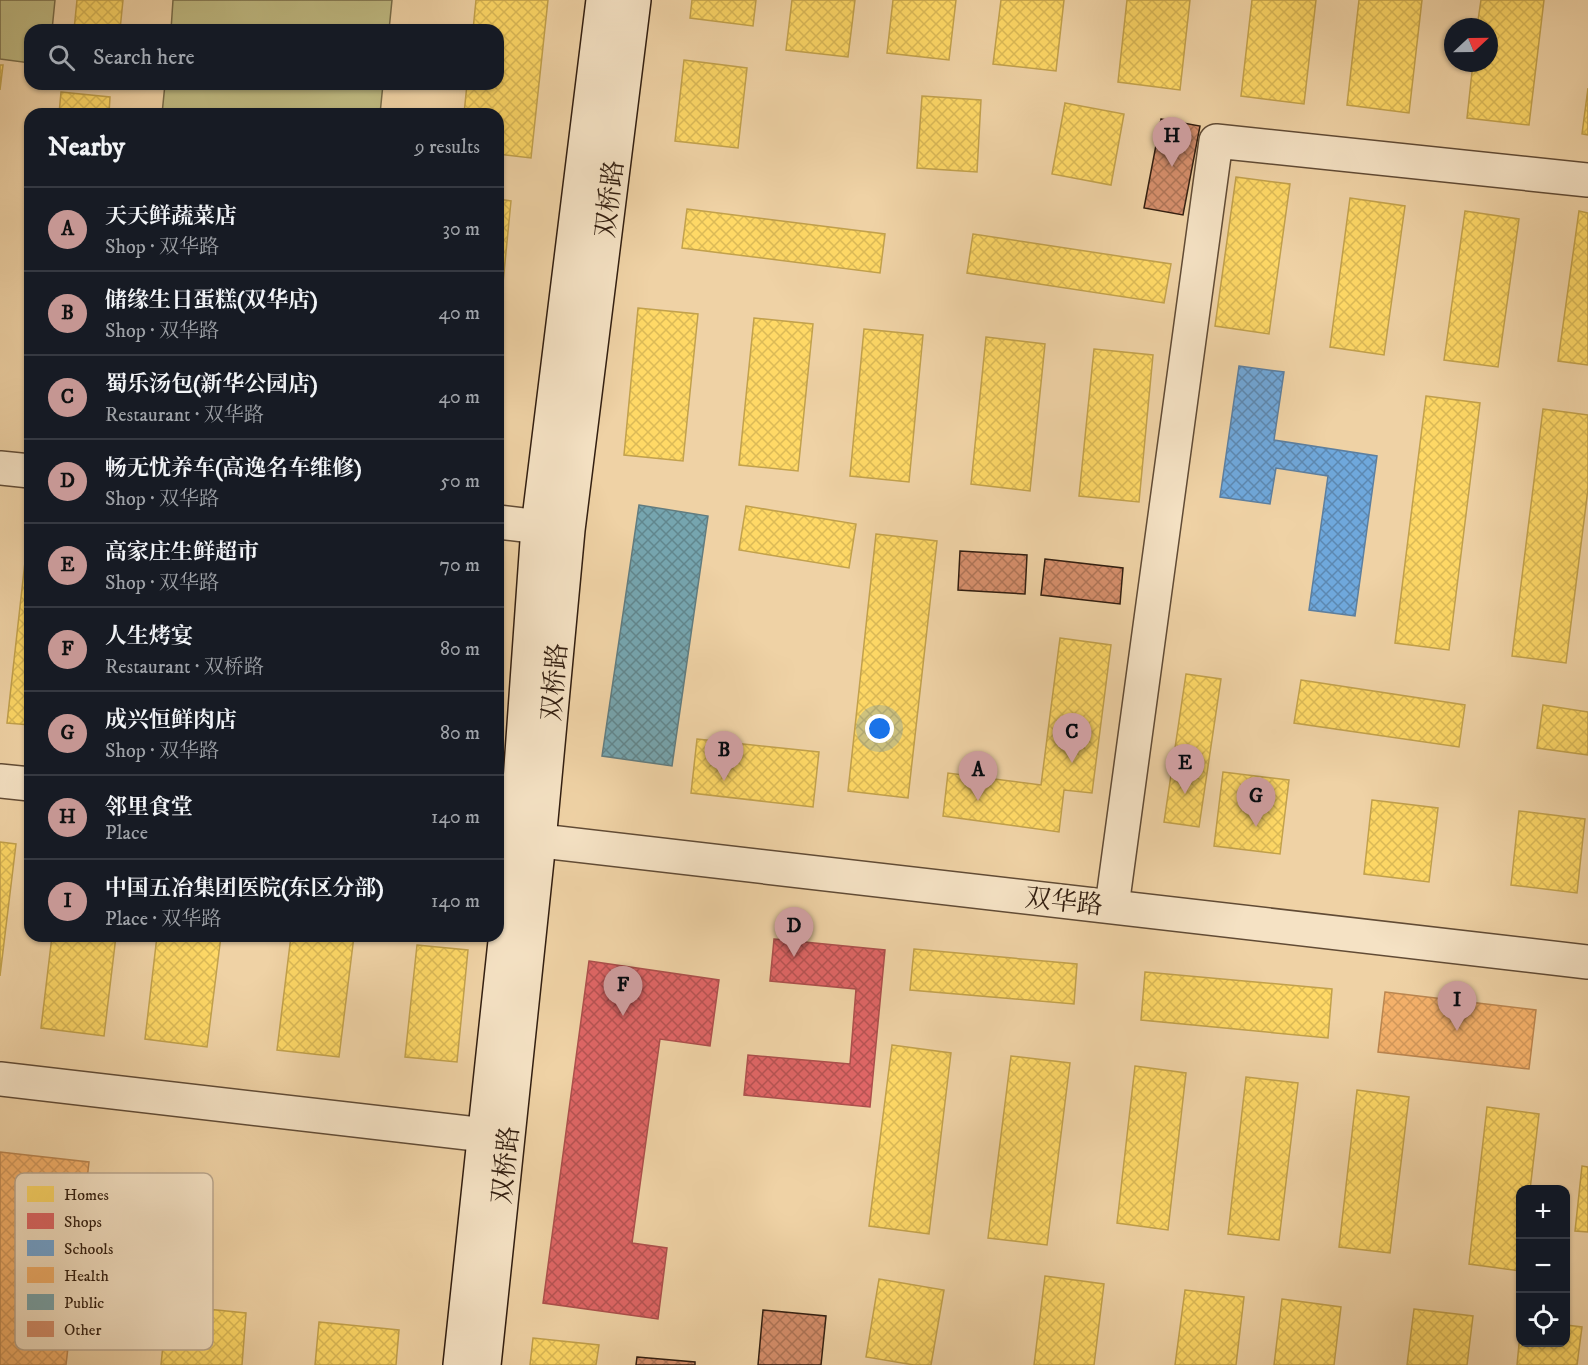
<!DOCTYPE html>
<html lang="en">
<head>
<meta charset="utf-8">
<style>
  body { margin:0; font-family:"IM FELL DW Pica","Noto Serif SC",serif; background:#20242c; color:#f1f3f6 }
  .controls { position:absolute; right:18px; bottom:18px; display:grid; overflow:hidden; border-radius:12px; box-shadow:0 2px 4px #0004 }
  .controls button { width:54px; height:54px; display:grid; place-items:center; padding:0; border:0; border-bottom:2px solid #363941; background:#171b24; color:#f1f3f6; font:30px sans-serif }
  .compass { position:absolute; left:1444px; top:18px; width:54px; height:54px; border-radius:50%; background:#171b24; box-shadow:0 2px 4px #0004; rotate:68deg }
  .you { position:absolute; left:880px; top:729px; width:21px; height:21px; margin:-15px; border:4px solid #fff; border-radius:50%; background:#1a73e8; box-shadow:0 0 0 9px #1a73e833 }
  .badge { display:grid; place-items:center; width:39px; height:39px; border-radius:50%; background:#c59692; color:#111; font-size:20px; font-weight:700 }
  .pin { position:absolute; translate:-50% -50px; filter:drop-shadow(0 2px 3px #0008) }
  .pin::after { content:''; position:absolute; top:32px; width:21px; height:18px; background:inherit; clip-path:polygon(0 0,100% 0,50% 100%) }
  .list { margin:0; padding:0; list-style:none }
  h2 { display:flex; justify-content:space-between; align-items:center; height:78px; margin:0; padding:0 24px; font-size:26px }
  h2 small { font-size:20px; font-weight:400; color:#9ea1a6 }
  .list li { display:grid; grid-template-columns:39px 1fr auto; gap:18px; align-items:center; box-sizing:border-box; height:84px; padding:0 24px; border-top:2px solid #363941 }
  .list b { display:block; font-size:22px; white-space:nowrap }
  .list p { margin:0; font-size:20px; white-space:nowrap; color:#9ea1a6 }
  .list em { font-size:20px; font-style:normal; color:#9ea1a6 }
  .icon { flex:none; width:33px; height:33px; fill:none; stroke:currentColor; stroke-width:2; stroke-linecap:round; stroke-linejoin:round }
  .map { position:relative; flex:none; width:1588px; height:1365px; overflow:hidden }
  .search { position:absolute; background:#171b24; box-shadow:0 2px 4px #0004; left:24px; top:24px; width:480px; height:66px; display:flex; align-items:center; gap:15px; box-sizing:border-box; padding:0 21px; border-radius:18px; color:#9ea1a6; font-size:22px }
  .panel { position:absolute; background:#171b24; box-shadow:0 2px 4px #0004; left:24px; top:108px; width:480px; height:834px; border-radius:18px }
  .map>svg:first-child { display:block }
  .grass { fill:#bfba82; stroke:#786c49; stroke-width:1.5 }
  .homes { fill:url(#homes-cross-hatch); stroke:#c2a14c; stroke-width:1.5 }
  .shops { fill:url(#shops-cross-hatch); stroke:#ac504c; stroke-width:1.5 }
  .schools { fill:url(#schools-cross-hatch); stroke:#5d7f9f; stroke-width:1.5 }
  .health { fill:url(#health-cross-hatch); stroke:#bb8650; stroke-width:1.5 }
  .public { fill:url(#public-cross-hatch); stroke:#627c7f; stroke-width:1.5 }
  .building { fill:url(#building-cross-hatch); stroke:#321e10; stroke-width:1.5 }
  .lines { fill:none; stroke-linecap:round; stroke-linejoin:round }
  .minor-casing { stroke:#614b35; stroke-width:36 }
  .tertiary-casing { stroke:#614b35; stroke-width:36 }
  .secondary-casing { stroke:#321e10; stroke-width:36 }
  .minor { stroke:#f5e2c4; stroke-width:33 }
  .tertiary { stroke:#f5e2c4; stroke-width:33 }
  .secondary { stroke:#f5e2c4; stroke-width:33 }
  .labels { text-anchor:middle; stroke-width:6; stroke-linejoin:round; paint-order:stroke }
  .street-label { font-size:26px; fill:#321e10; stroke:#f5e2c4 }
  .key { fill:#f5e2c4; stroke:#baa78e; stroke-width:1.5 }
  .key-label { font-size:16px; fill:#321e10 }
</style>
</head>
<body>
<div class="map">
<svg width="1588" height="1365" viewBox="0 0 1588 1365">
  <defs>
    <pattern id="homes-cross-hatch" width="8" height="8" patternUnits="userSpaceOnUse" patternTransform="scale(1.5)"><rect width="8" height="8" fill="#ffd966"/><path d="M0 0l8 8M0 8l8-8" fill="none" stroke="#dbba57"/></pattern>
    <pattern id="shops-cross-hatch" width="8" height="8" patternUnits="userSpaceOnUse" patternTransform="scale(1.5)"><rect width="8" height="8" fill="#e06666"/><path d="M0 0l8 8M0 8l8-8" fill="none" stroke="#b65353"/></pattern>
    <pattern id="schools-cross-hatch" width="8" height="8" patternUnits="userSpaceOnUse" patternTransform="scale(1.5)"><rect width="8" height="8" fill="#6fa8dc"/><path d="M0 0l8 8M0 8l8-8" fill="none" stroke="#5c88b1"/></pattern>
    <pattern id="health-cross-hatch" width="8" height="8" patternUnits="userSpaceOnUse" patternTransform="scale(1.5)"><rect width="8" height="8" fill="#f6b26b"/><path d="M0 0l8 8M0 8l8-8" fill="none" stroke="#d3995c"/></pattern>
    <pattern id="public-cross-hatch" width="8" height="8" patternUnits="userSpaceOnUse" patternTransform="scale(1.5)"><rect width="8" height="8" fill="#76a5af"/><path d="M0 0l8 8M0 8l8-8" fill="none" stroke="#61868d"/></pattern>
    <pattern id="building-cross-hatch" width="8" height="8" patternUnits="userSpaceOnUse" patternTransform="scale(1.5)"><rect width="8" height="8" fill="#d68f6c"/><path d="M0 0l8 8M0 8l8-8" fill="none" stroke="#ae7457"/></pattern>
  </defs>
  <rect width="100%" height="100%" fill="#efd2a5"/>
  <filter id="stains"><feTurbulence type="fractalNoise" baseFrequency=".00333" numOctaves="4"/><feColorMatrix values="0 0 0 0 .2 0 0 0 0 .09 0 0 0 0 .02 0 0 0 .5 -.17"/></filter>
  <radialGradient id="worn" r=".72"><stop offset=".6" stop-color="#630" stop-opacity="0"/><stop offset="1" stop-color="#630" stop-opacity=".3"/></radialGradient>
  <path class="grass" d="M0,0H55L52,30H30V63L0,59Z
    M173,0H392L389,30H171Z
    M165,84H383L380,114H162Z"/>
  <path class="homes" d="M77,0H123L120,30H74Z
    M476,0H548L531,158L498,154V114H464L467,84H498V30H473Z
    M692,0H756L753,26L690,18Z
    M792,0H855L848,57L786,50Z
    M893,0H956L949,60L887,53Z
    M1001,0H1064L1056,71L993,64Z
    M1127,0H1190L1180,90L1118,82Z
    M1252,0H1316L1304,104L1241,96Z
    M1359,0H1422L1409,113L1347,105Z
    M1481,0H1544L1529,125L1467,118L1473,63H1489V27H1477Z
    M684,60L747,68L738,148L675,141Z
    M0,65H3L0,90Z
    M1588,88V135L1582,134Z
    M61,92L110,97L109,114H59Z
    M922,96L981,100L977,172L917,168Z
    M1065,103L1124,114L1111,185L1052,174Z
    M1236,177L1290,184L1269,334L1215,326Z
    M1350,198L1405,206L1384,355L1330,347Z
    M498,199L511,201L498,334Z
    M687,209L885,234L880,273L682,248Z
    M1465,211L1519,219L1498,367L1444,360Z
    M1579,211L1588,213V365L1558,361Z
    M973,234L1171,264L1164,303L967,273Z
    M638,308L698,314L683,461L624,455Z
    M754,318L813,324L798,471L739,465Z
    M864,329L923,335L909,482L850,476Z
    M986,337L1045,344L1030,491L971,484Z
    M1094,349L1153,355L1139,502L1079,496Z
    M1426,396L1480,403L1449,650L1395,643Z
    M1543,409L1588,415V489L1566,663L1512,656Z
    M746,506L856,524L849,568L739,550Z
    M30,517V725L7,723Z
    M876,534L937,541L908,798L848,791Z
    M1060,638L1111,645L1092,793L1064,790L1059,832L943,816L948,773L1041,785Z
    M1186,674L1221,679L1199,827L1164,822Z
    M1301,680L1465,705L1459,747L1294,723Z
    M1543,705L1588,712V755L1537,748Z
    M697,739L819,752L813,807L691,793Z
    M1223,772L1289,780L1280,854L1214,846Z
    M1372,800L1438,808L1429,882L1364,874Z
    M1519,811L1585,819L1577,893L1511,885Z
    M0,842L16,844L0,976Z
    M52,936H116L104,1036L41,1028Z
    M157,936H221L207,1047L145,1039Z
    M291,936H354L339,1057L277,1050Z
    M417,945L468,950L457,1062L405,1057Z
    M914,949L1077,964L1074,1004L910,990Z
    M1145,972L1332,989L1328,1038L1141,1020Z
    M892,1045L951,1053L929,1234L869,1226Z
    M1011,1056L1070,1063L1047,1245L988,1238Z
    M1135,1066L1186,1073L1168,1230L1117,1223Z
    M1246,1077L1298,1083L1279,1240L1228,1234Z
    M1357,1090L1409,1097L1390,1253L1339,1247Z
    M1487,1107L1539,1114L1530,1190H1520V1271L1469,1264Z
    M1582,1166L1588,1167V1232L1575,1231Z
    M1045,1276L1104,1284L1094,1365H1034Z
    M879,1279L944,1290L931,1365H914L866,1357Z
    M1185,1290L1244,1297L1236,1365H1175Z
    M1282,1299L1341,1307L1334,1365H1274Z
    M167,1305L246,1313L242,1365H161Z
    M1414,1309L1473,1316L1467,1365H1407Z
    M319,1322L399,1330L396,1365H315Z
    M1566,1325L1582,1327L1577,1365H1517L1520,1334V1342H1566Z
    M533,1338L599,1345L596,1365H530Z"/>
  <path class="shops" d="M774,939L885,950L870,1107L744,1095L748,1055L850,1064L856,989L770,981Z
    M589,961L719,980L710,1046L660,1039L632,1243L667,1248L658,1319L543,1303Z"/>
  <path class="schools" d="M1239,366L1284,372L1274,440L1377,456L1355,616L1309,610L1328,476L1276,468L1270,504L1220,497Z"/>
  <path class="health" d="M1385,992L1536,1010L1529,1069L1378,1052Z
    M0,1152L89,1162L66,1365H0Z"/>
  <path class="public" d="M639,505L708,516L672,766L602,756Z"/>
  <path class="building" d="M1161,119L1200,126L1183,215L1144,208Z
    M960,551L1027,555L1025,594L958,590Z
    M1045,559L1123,568L1120,604L1041,595Z
    M763,1310L826,1316L821,1365H758Z
    M637,1357L695,1362V1365H636Z"/>
  <g class="lines">
    <defs>
      <path id="minor" d="M0,468L30,471
        M498,522L566,530
        M1112,906L1216,141L1588,180
        M0,1079L485,1135"/>
      <path id="tertiary" d="M0,781L30,784
        M498,836L1588,962"/>
      <path id="secondary" d="M460,1365L516,838L538,527L603,0
        M484,1365L539,841L568,530L634,0"/>
    </defs>
    <use href="#minor" class="minor-casing"/>
    <use href="#tertiary" class="tertiary-casing"/>
    <use href="#secondary" class="secondary-casing"/>
    <use href="#minor" class="minor"/>
    <use href="#tertiary" class="tertiary"/>
    <use href="#secondary" class="secondary"/>
  </g>
  <g class="labels">
    <g class="street-label">
      <text transform="translate(609 199) rotate(-83)" y="9">双桥路</text>
      <text transform="translate(554 682) rotate(-85)" y="9">双桥路</text>
      <text transform="translate(1064 901) rotate(6)" y="9">双华路</text>
      <text transform="translate(505 1165) rotate(-84)" y="9">双桥路</text>
    </g>
  </g>
  <rect x="15" y="1173" width="198" height="177" rx="9" class="key"/>
  <rect x="27" y="1186" width="27" height="16" fill="#ffd966"/>
  <rect x="27" y="1213" width="27" height="16" fill="#e06666"/>
  <rect x="27" y="1240" width="27" height="16" fill="#6fa8dc"/>
  <rect x="27" y="1267" width="27" height="16" fill="#f6b26b"/>
  <rect x="27" y="1294" width="27" height="16" fill="#76a5af"/>
  <rect x="27" y="1321" width="27" height="16" fill="#d68f6c"/>
  <g class="key-label">
    <text x="64" y="1200">Homes</text>
    <text x="64" y="1227">Shops</text>
    <text x="64" y="1254">Schools</text>
    <text x="64" y="1281">Health</text>
    <text x="64" y="1308">Public</text>
    <text x="64" y="1335">Other</text>
  </g>
  <rect width="100%" height="100%" filter="url(#stains)"/>
  <rect width="100%" height="100%" fill="url(#worn)"/>
</svg>
<div class="controls">
<button>+</button>
<button>−</button>
<button><svg class="icon" aria-label="locate" viewBox="0 0 24 24"><circle cx="12" cy="12" r="6"/><path d="M12 2v4M12 18v4M2 12h4M18 12h4"/></svg></button>
</div>
<svg class="compass" viewBox="-18 -18 36 36"><path d="M0-13l5 13h-10z" fill="#e53935"/><path d="M0 13l5-13h-10z" fill="#9ea1a6"/></svg>
<div class="you"></div>
<div class="pin badge" style="left:978px;top:801px">A</div>
<div class="pin badge" style="left:724px;top:781px">B</div>
<div class="pin badge" style="left:1072px;top:763px">C</div>
<div class="pin badge" style="left:794px;top:957px">D</div>
<div class="pin badge" style="left:1185px;top:794px">E</div>
<div class="pin badge" style="left:623px;top:1016px">F</div>
<div class="pin badge" style="left:1256px;top:827px">G</div>
<div class="pin badge" style="left:1172px;top:167px">H</div>
<div class="pin badge" style="left:1457px;top:1031px">I</div>
<div class="search"><svg class="icon" aria-label="search" viewBox="0 0 24 24"><circle cx="10" cy="10" r="6"/><path d="M15 15l6 6"/></svg>Search here</div>
<section class="panel">
<h2>Nearby<small>9 results</small></h2>
<ul class="list">
<li><span class="badge">A</span><div><b>天天鲜蔬菜店</b><p>Shop · 双华路</p></div><em>30 m</em></li>
<li><span class="badge">B</span><div><b>储缘生日蛋糕(双华店)</b><p>Shop · 双华路</p></div><em>40 m</em></li>
<li><span class="badge">C</span><div><b>蜀乐汤包(新华公园店)</b><p>Restaurant · 双华路</p></div><em>40 m</em></li>
<li><span class="badge">D</span><div><b>畅无忧养车(高逸名车维修)</b><p>Shop · 双华路</p></div><em>50 m</em></li>
<li><span class="badge">E</span><div><b>高家庄生鲜超市</b><p>Shop · 双华路</p></div><em>70 m</em></li>
<li><span class="badge">F</span><div><b>人生烤宴</b><p>Restaurant · 双桥路</p></div><em>80 m</em></li>
<li><span class="badge">G</span><div><b>成兴恒鲜肉店</b><p>Shop · 双华路</p></div><em>80 m</em></li>
<li><span class="badge">H</span><div><b>邻里食堂</b><p>Place</p></div><em>140 m</em></li>
<li><span class="badge">I</span><div><b>中国五冶集团医院(东区分部)</b><p>Place · 双华路</p></div><em>140 m</em></li>
</ul>
</section>
</div>
</body>
</html>
